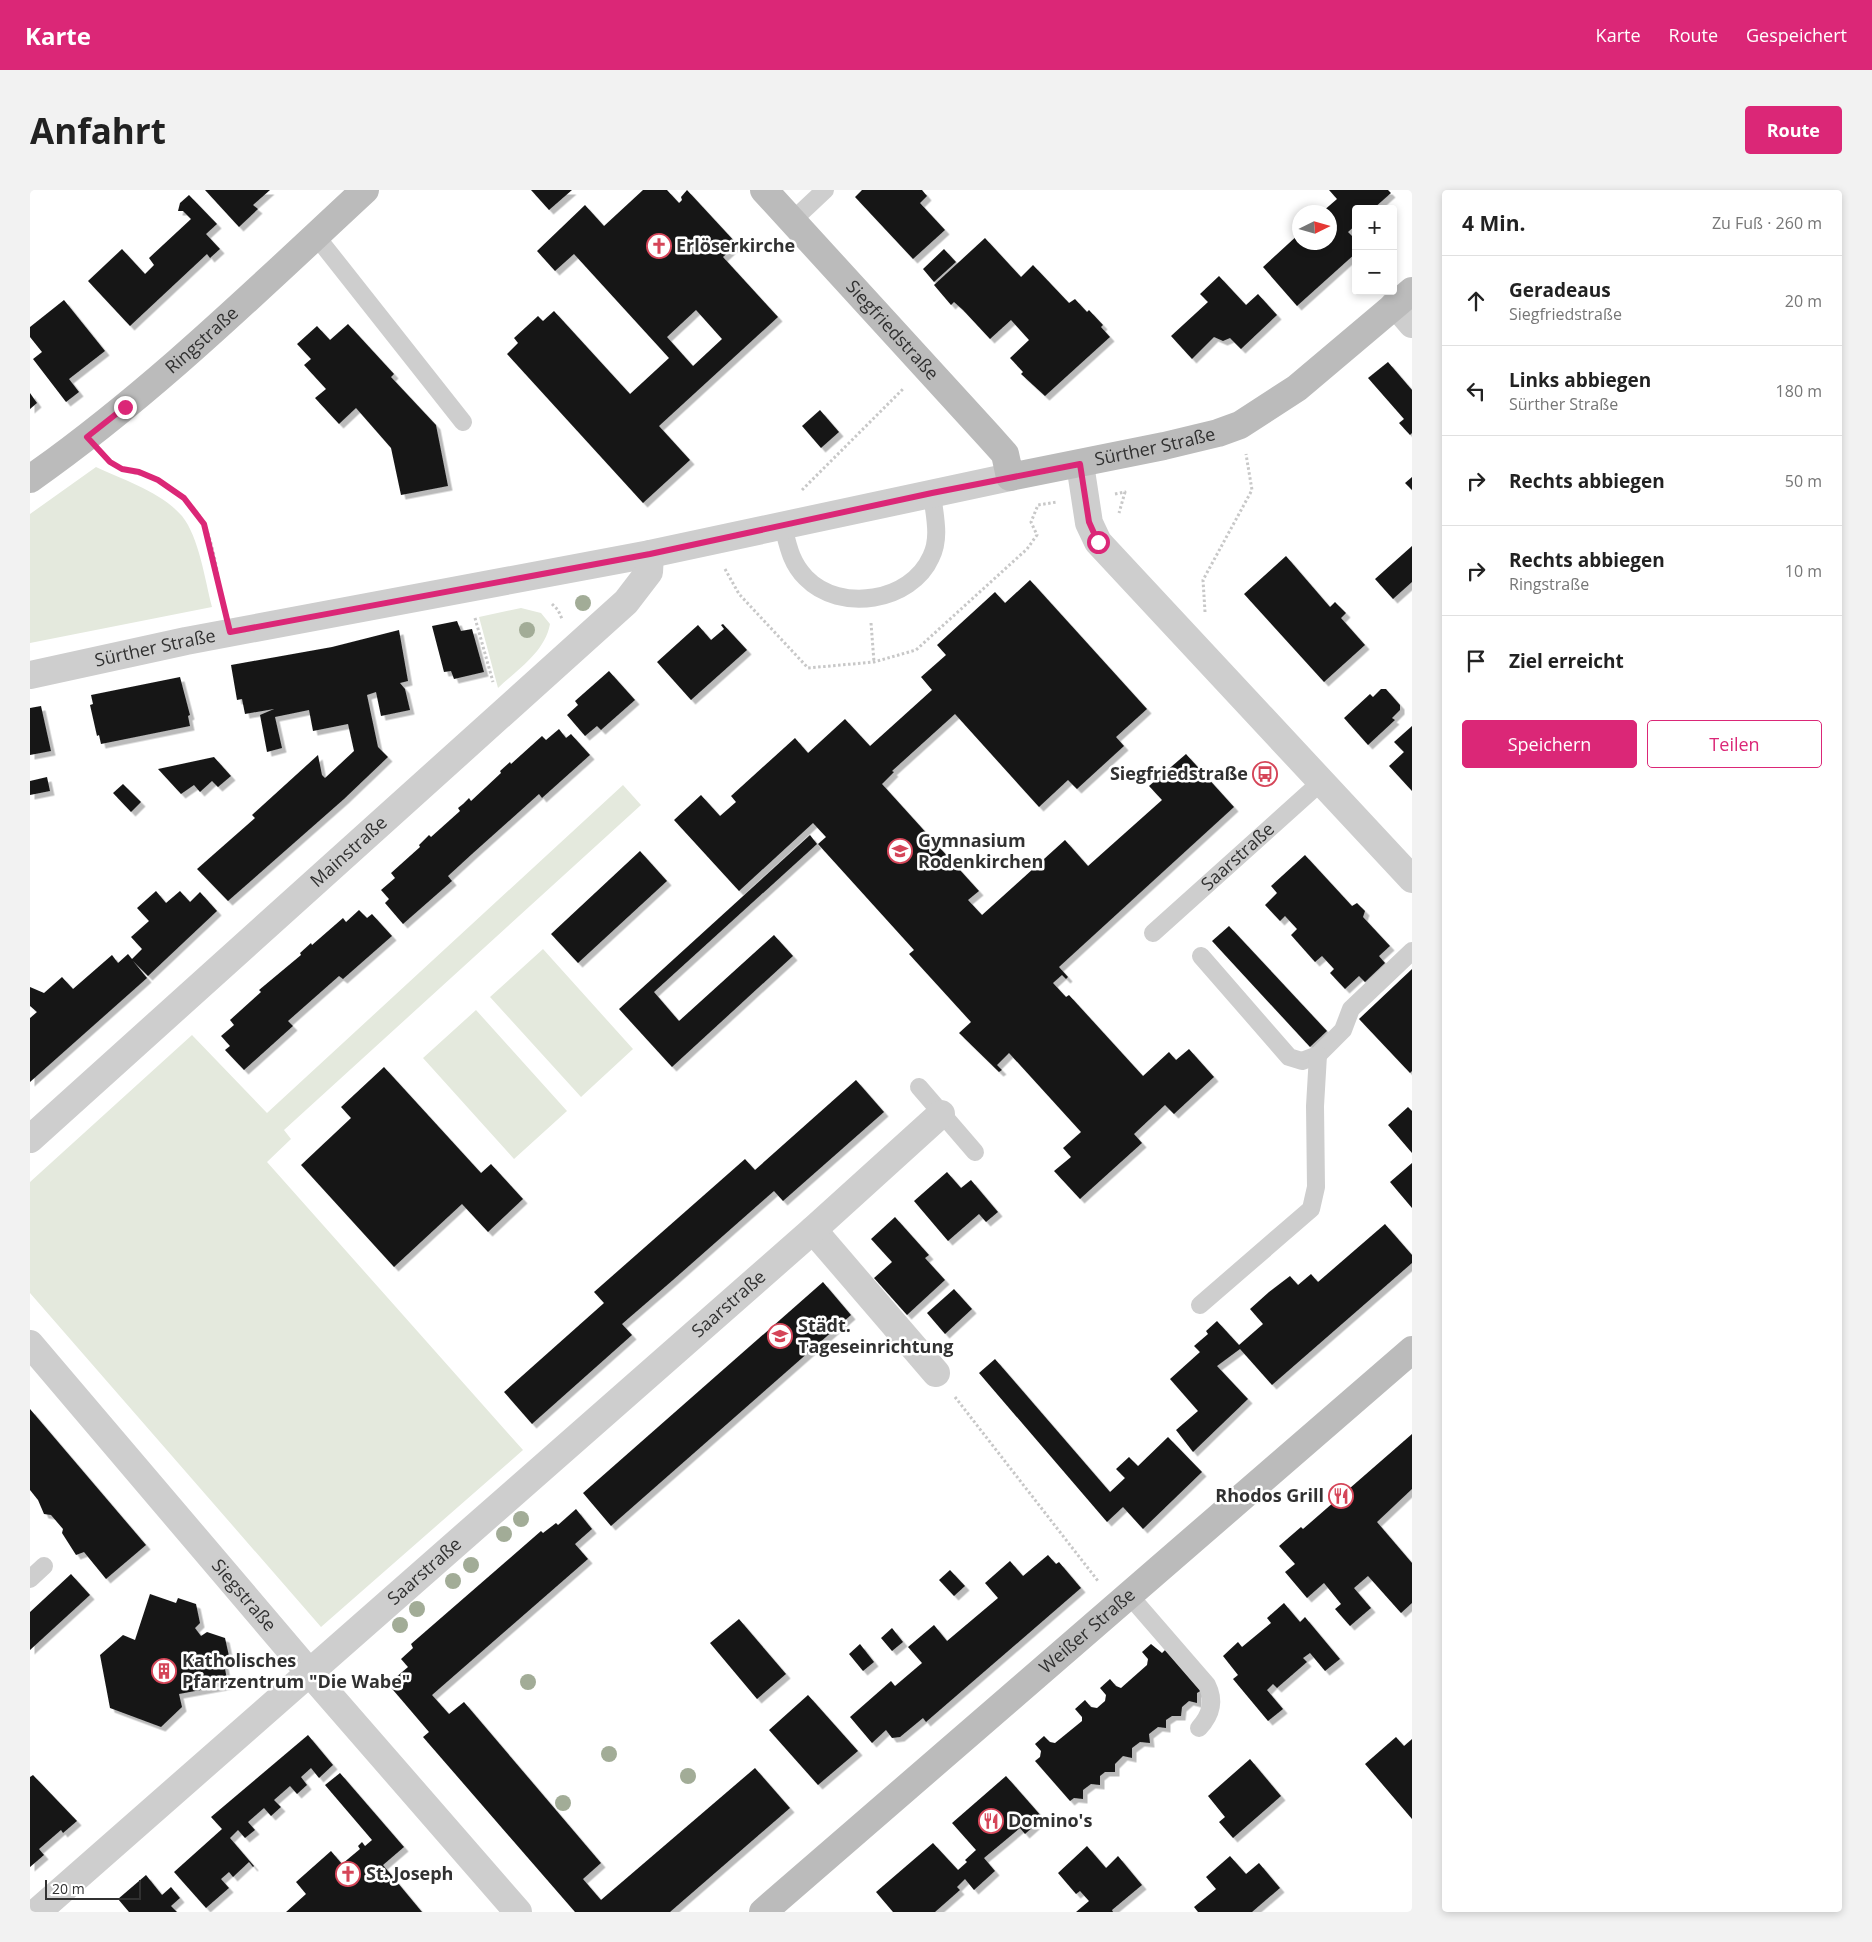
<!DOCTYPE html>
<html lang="de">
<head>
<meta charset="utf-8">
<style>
  body { margin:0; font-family:"Open Sans",sans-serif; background:#f2f2f2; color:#222 }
  .controls { position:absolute; right:15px; top:15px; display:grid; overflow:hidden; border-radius:5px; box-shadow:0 2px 8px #0003 }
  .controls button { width:45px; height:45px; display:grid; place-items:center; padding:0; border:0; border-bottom:1px solid #e0e0e0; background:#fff; color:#222; font:25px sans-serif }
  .compass { position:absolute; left:1262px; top:15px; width:45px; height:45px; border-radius:50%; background:#fff; box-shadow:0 2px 8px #0003; rotate:85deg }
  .scale { position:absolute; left:15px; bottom:12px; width:96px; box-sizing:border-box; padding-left:5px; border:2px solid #313131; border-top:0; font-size:14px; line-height:18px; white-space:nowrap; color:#313131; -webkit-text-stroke:4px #fff; paint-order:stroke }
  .stop { position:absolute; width:15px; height:15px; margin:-11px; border:4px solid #db2777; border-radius:50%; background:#fff }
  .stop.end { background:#db2777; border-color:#fff; box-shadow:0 1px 5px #0008 }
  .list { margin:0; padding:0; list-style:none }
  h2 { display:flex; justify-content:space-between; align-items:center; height:65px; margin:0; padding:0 20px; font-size:21px }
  h2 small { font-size:16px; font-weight:400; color:#767676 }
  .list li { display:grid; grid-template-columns:32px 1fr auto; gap:15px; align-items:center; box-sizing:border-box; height:90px; padding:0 20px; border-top:1px solid #e0e0e0 }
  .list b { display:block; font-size:19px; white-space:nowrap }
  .list p { margin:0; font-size:16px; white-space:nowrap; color:#767676 }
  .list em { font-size:16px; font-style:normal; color:#767676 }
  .actions { display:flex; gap:10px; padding:15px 20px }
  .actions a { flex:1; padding:11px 0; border:1px solid #db2777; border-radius:5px; text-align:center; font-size:18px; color:#db2777 }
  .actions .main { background:#db2777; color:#fff }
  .icon { flex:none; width:28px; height:28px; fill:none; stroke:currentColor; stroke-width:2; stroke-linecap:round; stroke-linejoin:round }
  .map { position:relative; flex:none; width:1382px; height:1722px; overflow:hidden; border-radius:5px }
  header { display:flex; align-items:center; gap:30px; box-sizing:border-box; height:70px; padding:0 25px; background:#db2777; color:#fff }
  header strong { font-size:24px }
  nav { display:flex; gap:28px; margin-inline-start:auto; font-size:18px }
  .intro { display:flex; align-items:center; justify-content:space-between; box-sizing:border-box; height:120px; padding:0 30px }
  h1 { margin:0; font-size:35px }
  .button { padding:12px 22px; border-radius:5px; background:#db2777; color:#fff; font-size:18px; font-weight:700 }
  main { display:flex; gap:30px; padding:0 30px }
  aside { flex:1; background:#fff; border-radius:5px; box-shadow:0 2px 8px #0003 }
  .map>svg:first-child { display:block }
  .green { fill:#e4e9dd }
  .building { fill:#181818; fill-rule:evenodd; filter:url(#shadow) }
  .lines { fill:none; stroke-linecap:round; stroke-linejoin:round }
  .path { stroke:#c8c8c8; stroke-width:3; stroke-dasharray:2.5 2.5; stroke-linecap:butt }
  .lane { stroke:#cecece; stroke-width:18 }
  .street { stroke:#cecece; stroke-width:28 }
  .secondary { stroke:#bbb; stroke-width:28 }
  .tree { fill:#a2ac97 }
  .route { stroke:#db2777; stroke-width:6 }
  .labels { text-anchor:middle; stroke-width:5; stroke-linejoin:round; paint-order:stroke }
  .poi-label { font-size:18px; font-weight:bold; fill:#313131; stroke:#fff; text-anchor:start }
  .street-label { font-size:18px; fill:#313131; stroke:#fff }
</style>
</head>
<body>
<header>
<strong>Karte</strong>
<nav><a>Karte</a><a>Route</a><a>Gespeichert</a></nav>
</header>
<div class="intro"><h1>Anfahrt</h1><a class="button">Route</a></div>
<main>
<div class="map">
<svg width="1382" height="1722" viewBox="0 0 1382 1722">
  <defs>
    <filter id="shadow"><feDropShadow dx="4.5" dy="4.5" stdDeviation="0" flood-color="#0004"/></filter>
  </defs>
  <rect width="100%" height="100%" fill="#fff"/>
  <path class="green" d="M66,277C94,290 131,302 152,326C169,347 175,390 182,417L0,453V324Z
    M491,418L511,423L520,434C515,462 487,480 468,498L449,427Z
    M593,595L611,615L254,940L261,949L237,972L493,1260L291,1437L0,1103V992L162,845L237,923Z
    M513,759L603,859L551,907L460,807Z
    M446,820L537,921L484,969L393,868Z"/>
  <path class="building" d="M175,0H240L223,15L228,19L209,37Z
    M501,0H542L519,20Z
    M613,0H637L649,13L652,10L651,7L657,0L707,54L693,67L748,127L629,236L660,270L613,313L477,164L488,153L484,148L508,126L513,131L524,121L600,204L639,168L544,64L525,81L507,61L555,15L574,36ZM666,120L692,149L663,176L637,147Z
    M832,0H892L897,6L890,13L915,40L883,69L825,7Z
    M1299,0H1358L1361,3L1343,19H1326V35L1318,42L1326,50V63L1267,116L1233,77L1270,43V52H1300V22H1292L1307,9Z
    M159,5L187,34L176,44L190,59L180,68L177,64L100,136L58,91L92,59L115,84L124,75L119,68L161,29L153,21H148L150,13Z
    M955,48L991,87L1003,75L1039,113L1045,109L1057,122L1059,120L1073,135L1071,137L1080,147L1015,206L991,184L993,182L980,168L999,150L981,130L960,149L933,120L924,112L921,115L904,95Z
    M914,59L926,72L904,92L893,79Z
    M1189,86L1216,115L1228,104L1247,125L1211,159L1200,148L1193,151L1184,147L1162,169L1141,146L1178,112L1170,104Z
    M34,110L75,161L39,189L49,202L36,212L3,169L12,162L0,147V137Z
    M318,134L364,184L361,187L406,235L418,296L371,305L361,258L326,218L309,234L285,208L296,199L274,175L281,169L267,154L287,136L300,150Z
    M1358,172L1382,200V243L1380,245L1369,233L1374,229L1338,188Z
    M0,203L7,213L0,219Z
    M790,220L809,242L791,258L772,236Z
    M1382,287V300L1375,293Z
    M1382,356V392L1363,409L1345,389Z
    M1256,366L1300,417L1305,412L1316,423L1311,428L1335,455L1294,492L1214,404Z
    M1000,390L1117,519L1086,547L1094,556L1047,599L1038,590L1009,617L925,524L862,581L864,582L852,594L949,701L938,710L952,725L1035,650L1058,676L1132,610L1119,596L1156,564L1204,617L1029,777L1038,787L1036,789L1032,785L1023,793L1036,807L1039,805L1113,886L1139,862L1146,870L1159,859L1184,887L1144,924L1135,915L1104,944L1112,953L1050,1009L1024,981L1041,967L1033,958L1051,942L979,863L967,875L972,880L969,882L929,843L941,832L879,764L884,760L788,654L796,647L783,633L709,701L644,630L671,605L690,626L706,612L701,606L765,548L778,563L815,529L840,556L902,500L891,487L916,465L907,455L965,402L975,413Z
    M427,431L431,441L442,439L454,482L424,489L421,481L414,482L402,436Z
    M693,434L717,460L661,510L627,472L668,435L681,450L694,439L691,435Z
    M369,440L378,491L370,493L375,499L380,520L351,526L346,502L337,505L348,557L358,567L314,609L198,711L167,679L225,628L222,625L288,565L292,585L295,588L324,561L318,534L283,541L279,520L245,527L252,558L237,562L230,525L244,519L215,524L212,509L207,510L201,475L302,457Z
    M579,481L605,510L571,540L567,536L555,546L537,525L548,515L545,511Z
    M150,487L160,525L158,526L160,536L71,554L69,545L67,546L60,515L63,514L61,505Z
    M1351,499H1356L1370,515V520L1362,528L1365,530L1338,555L1314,528L1340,504L1343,507Z
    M11,516L21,561L0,565V518Z
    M1382,536V601L1359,576L1374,562L1364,552Z
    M529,539L536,548L541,544L560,565L512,608L509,604L442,664L418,686L422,691L373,734L355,713L359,709L351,700L365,688L361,683L390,657L389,655L399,645L401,647L430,621L428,618L433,614L439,608L441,611L471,583L470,581L480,572L481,574L512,546L516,550Z
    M184,567L201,586L188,597L182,591L170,602L164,595L151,604L128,579Z
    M17,587L20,601L0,605V591Z
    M93,594L111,612L101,622L83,603Z
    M780,645L787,654L624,802L649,831L744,745L763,766L642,877L589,819Z
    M610,661L637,691L548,773L521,744Z
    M1275,665L1322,716L1327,713L1335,721L1333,727L1360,756L1349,766L1355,773L1335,792L1329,786L1315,799L1300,783L1304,779L1292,766L1285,772L1261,745L1267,739L1255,726L1250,731L1235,715L1247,703L1241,696Z
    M126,701L136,713L150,701L160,712L170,702L187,721L118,786L103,771L117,788L0,892V828L7,822L0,816V797L14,803L32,787L43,799L82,765L88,773L98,764L102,769L112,759L101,747L119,731L107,718Z
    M329,720L337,728L342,724L362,746L313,789L309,786L258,831L263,836L214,880L195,860L200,856L191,846L204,835L200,830L231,802L229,800L271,765L270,763L281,753L282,755L313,728L316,732Z
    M1199,736L1297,841L1280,857L1182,751Z
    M1382,779V881L1380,883L1329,829Z
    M354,877L451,983L461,974L493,1009L458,1042L432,1014L364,1077L271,975L321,928L311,917Z
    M826,890L854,922L753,1011L744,1001L643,1090L592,1134L602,1145L502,1234L474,1202L574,1113L564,1102L715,969L725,980Z
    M1378,917L1382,921V963L1358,935Z
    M1382,973V1018L1360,992Z
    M917,982L931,998L941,990L968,1022L956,1032L949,1024L918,1051L884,1011Z
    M865,1027L899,1065L895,1068L915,1090L877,1125L844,1088L862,1072L841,1049Z
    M1355,1034L1382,1065V1073L1242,1195L1210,1159L1187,1176L1218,1209L1163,1262L1146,1240L1168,1221L1140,1189L1170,1162L1164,1156L1178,1144L1176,1141L1187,1131L1209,1155L1233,1134L1220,1119L1239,1102L1260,1086L1268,1095L1281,1084L1288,1092Z
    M793,1092L821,1125L581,1336L553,1303Z
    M924,1099L942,1119L915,1144L897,1123Z
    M965,1169L1080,1302L1095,1288L1086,1279L1099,1267L1108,1276L1138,1247L1172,1282L1113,1339L1093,1317L1077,1332L949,1183Z
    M0,1219L116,1355L76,1389L54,1362L46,1365L32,1343L33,1339L21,1325L14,1324L8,1310L0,1300Z
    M1382,1244V1299L1347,1332L1382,1373V1413L1371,1423L1338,1386L1324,1398L1341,1418L1320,1436L1305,1419L1311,1414L1294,1393L1277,1408L1255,1382L1265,1374L1249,1356L1271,1337L1273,1339Z
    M546,1319L562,1339L545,1354L558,1369L402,1505L419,1524L434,1512L571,1673L553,1689L571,1710L725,1578L760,1618L640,1722H545L393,1547L399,1542L358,1494L378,1477L371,1469L383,1458L381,1454L511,1341L513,1343L526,1333L528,1335Z
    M1018,1365L1026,1374L1029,1372L1051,1398L896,1532L893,1528L870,1547L862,1548L856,1540L842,1553L820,1527L861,1491L865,1496L892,1473L878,1457L904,1435L917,1451L968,1408L955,1393L980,1371L993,1386Z
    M920,1380L935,1396L924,1406L909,1390Z
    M41,1384L60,1405L0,1460V1422Z
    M120,1404L146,1413L148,1408L166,1414L170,1433L165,1438L171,1446L177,1442L195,1448L199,1466L193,1468L198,1495L149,1504L152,1517L131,1537L80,1518L70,1465L93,1445L105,1450Z
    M1254,1413L1270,1432L1275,1427L1310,1469L1295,1481L1280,1463L1273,1468L1277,1472L1247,1498L1243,1494L1237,1500L1253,1519L1238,1531L1203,1489L1208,1485L1193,1466L1208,1452L1212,1457L1241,1433L1237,1428Z
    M709,1429L756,1484L727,1509L680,1453Z
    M862,1438L873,1452L862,1461L851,1448Z
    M830,1454L844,1472L833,1481L819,1464Z
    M1121,1454L1132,1463L1137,1458L1172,1500L1167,1503V1513L1159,1511L1152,1517L1151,1526H1142L1136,1530V1538L1128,1537L1119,1544L1120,1553L1110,1552L1102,1558V1568L1093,1566L1085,1574V1582H1075L1070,1586V1595L1061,1594L1053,1600V1609L1044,1608L1040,1611L1005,1571L1010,1567L1011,1561L1005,1554L1014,1546L1020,1552L1025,1553L1052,1531V1527L1045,1519L1055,1510L1061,1517L1067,1518L1075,1511L1076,1505L1070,1498L1080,1489L1086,1496L1091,1498L1117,1475L1118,1469L1112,1462Z
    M778,1505L828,1561L788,1595L739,1540Z
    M278,1545L303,1575L289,1588L281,1578L271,1587L277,1595L267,1604L260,1596L244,1610L251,1617L241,1626L234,1618L218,1632L225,1640L215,1648L208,1640L200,1648L224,1676L223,1677L219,1672L203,1687L199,1682L191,1689L199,1698L176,1718L144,1682L192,1639L181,1627Z
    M1366,1547L1374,1556L1382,1549V1629L1335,1574Z
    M1220,1569L1251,1606L1203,1648L1189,1632L1195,1627L1178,1606Z
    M310,1583L374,1657L353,1675L392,1722H256L276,1704L266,1692L301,1661L312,1674L330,1659L328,1656L332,1652L335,1656L342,1650L295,1595Z
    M3,1585L47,1631L33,1643L31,1640L9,1659L14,1665L0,1677V1587Z
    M976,1586L1013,1628L995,1644L990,1638L954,1668L965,1681L944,1700L935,1689L927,1697L930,1700L905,1722H863L846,1702L903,1653L928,1680L937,1672L935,1670L946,1660L922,1633Z
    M1057,1656L1076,1678L1088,1666L1112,1695L1082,1720L1083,1722H1046L1059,1711L1050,1701L1046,1704L1028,1683Z
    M1200,1666L1216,1684L1229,1673L1250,1698L1222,1722H1168L1164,1717L1186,1699L1176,1687Z
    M116,1685L132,1705L141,1697L150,1708L141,1716L147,1722H99L88,1709Z"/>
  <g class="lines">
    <path class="path" d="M77,269C90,283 111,282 127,290C145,299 165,315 174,334C183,351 189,392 193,413
      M772,300L874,198
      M1085,304L1095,302L1089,323
      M695,379L709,404L778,478L844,472L886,460L997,359L1007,345L1001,332L1008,315L1027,312
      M522,414L528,420L532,429
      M1175,422L1173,390L1222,300L1216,264
      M445,428L463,492
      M841,433L844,472
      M925,1207L1068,1391"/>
    <g class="lane">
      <path d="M762,31L795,0"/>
      <path d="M286,46L433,232"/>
      <path d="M753,336C758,356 761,373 776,388C810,423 881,412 901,367C911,347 904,324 902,303"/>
      <path id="s1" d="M1123,743L1291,592"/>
      <path d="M1171,766L1259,867L1272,871L1288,865L1313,840L1321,819L1382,761"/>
      <path d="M889,897L945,962"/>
      <path d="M1170,1115L1281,1019L1286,997L1285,916L1288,865"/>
      <path d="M0,1389L14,1376"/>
      <path d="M1099,1405L1177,1495C1185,1511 1181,1525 1169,1538"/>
    </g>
    <g class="street">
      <path d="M1365,114L1382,134"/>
      <path d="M1050,274L1059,333L1068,352L1382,689"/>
      <path id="s2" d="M0,485L156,451L620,364L980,287"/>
      <path id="s3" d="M0,949L596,412L619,382L620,364"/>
      <path d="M783,1040L906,1183"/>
      <path id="s4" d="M0,1154L279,1482L488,1722"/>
      <path id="s5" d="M7,1722L783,1040L911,924"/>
    </g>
    <g class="secondary">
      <path id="s6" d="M734,0L958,245L975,264L980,287L1134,256L1188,243L1210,235L1267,198L1382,101"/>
      <path id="s7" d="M0,289C121,204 227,100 335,0"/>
      <path id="s8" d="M733,1722L1382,1160"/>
    </g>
  </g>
  <g class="tree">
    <circle cx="553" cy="413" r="8"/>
    <circle cx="497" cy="440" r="8"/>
    <circle cx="491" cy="1329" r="8"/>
    <circle cx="474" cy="1344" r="8"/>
    <circle cx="441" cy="1375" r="8"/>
    <circle cx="423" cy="1391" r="8"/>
    <circle cx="387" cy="1419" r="8"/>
    <circle cx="370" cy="1435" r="8"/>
    <circle cx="498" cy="1492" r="8"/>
    <circle cx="579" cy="1564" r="8"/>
    <circle cx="658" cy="1586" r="8"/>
    <circle cx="533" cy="1613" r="8"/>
  </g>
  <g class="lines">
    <path class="route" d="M95,217L57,247L80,272L92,279L109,282L128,290L154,308L174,334L200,442L620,364L902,303L1050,274L1059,332L1068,352"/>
  </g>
  <defs>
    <symbol id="church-ring" viewBox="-11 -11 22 22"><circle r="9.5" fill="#fff" stroke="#d54558" stroke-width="1.5"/><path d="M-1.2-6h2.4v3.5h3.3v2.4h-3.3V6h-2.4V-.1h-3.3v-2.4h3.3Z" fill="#d54558"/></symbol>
    <symbol id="bus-ring" viewBox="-11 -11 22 22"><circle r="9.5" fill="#fff" stroke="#d54558" stroke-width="1.5"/><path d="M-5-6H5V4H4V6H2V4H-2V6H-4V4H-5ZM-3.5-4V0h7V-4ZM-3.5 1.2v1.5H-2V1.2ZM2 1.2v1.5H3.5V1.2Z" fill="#d54558"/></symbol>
    <symbol id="school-ring" viewBox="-11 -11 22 22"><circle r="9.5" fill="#fff" stroke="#d54558" stroke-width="1.5"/><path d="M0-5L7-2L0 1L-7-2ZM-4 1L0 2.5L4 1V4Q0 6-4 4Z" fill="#d54558"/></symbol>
    <symbol id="restaurant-ring" viewBox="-11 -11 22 22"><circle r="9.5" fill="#fff" stroke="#d54558" stroke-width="1.5"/><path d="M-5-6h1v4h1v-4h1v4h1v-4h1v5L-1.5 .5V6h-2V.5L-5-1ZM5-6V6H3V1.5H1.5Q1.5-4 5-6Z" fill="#d54558"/></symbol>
    <symbol id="building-ring" viewBox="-11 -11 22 22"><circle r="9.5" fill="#fff" stroke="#d54558" stroke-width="1.5"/><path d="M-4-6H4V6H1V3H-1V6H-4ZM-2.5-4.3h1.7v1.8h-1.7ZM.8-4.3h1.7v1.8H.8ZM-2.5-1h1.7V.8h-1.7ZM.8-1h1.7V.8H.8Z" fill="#d54558"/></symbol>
  </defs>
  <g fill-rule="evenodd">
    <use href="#church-ring" x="615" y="42" width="28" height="28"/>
    <use href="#bus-ring" x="1221" y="570" width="28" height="28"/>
    <use href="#school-ring" x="856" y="647" width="28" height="28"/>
    <use href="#school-ring" x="736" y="1132" width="28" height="28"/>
    <use href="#restaurant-ring" x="1297" y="1292" width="28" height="28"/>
    <use href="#building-ring" x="120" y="1467" width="28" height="28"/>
    <use href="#restaurant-ring" x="947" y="1617" width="28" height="28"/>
    <use href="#church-ring" x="304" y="1670" width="28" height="28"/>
  </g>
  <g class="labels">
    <g class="poi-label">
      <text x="646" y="62">Erlöserkirche</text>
      <text x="1218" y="590" text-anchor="end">Siegfriedstraße</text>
      <text x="888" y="657">Gymnasium<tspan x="888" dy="21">Rodenkirchen</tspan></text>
      <text x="768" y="1142">Städt.<tspan x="768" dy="21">Tageseinrichtung</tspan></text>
      <text x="1294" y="1312" text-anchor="end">Rhodos Grill</text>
      <text x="152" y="1477">Katholisches<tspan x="152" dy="21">Pfarrzentrum "Die Wabe"</tspan></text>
      <text x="978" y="1637">Domino's</text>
      <text x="336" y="1690">St. Joseph</text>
    </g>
    <g class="street-label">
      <text dy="6" stroke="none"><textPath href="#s6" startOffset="190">Siegfriedstraße</textPath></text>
      <text dy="6" stroke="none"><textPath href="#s7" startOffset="221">Ringstraße</textPath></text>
      <text dy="6" stroke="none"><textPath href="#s6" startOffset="529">Sürther Straße</textPath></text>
      <text dy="6" stroke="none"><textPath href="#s2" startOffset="128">Sürther Straße</textPath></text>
      <text dy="6" stroke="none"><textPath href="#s3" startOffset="429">Mainstraße</textPath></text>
      <text dy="6" stroke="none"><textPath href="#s1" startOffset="114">Saarstraße</textPath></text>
      <text dy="6" stroke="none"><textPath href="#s5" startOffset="921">Saarstraße</textPath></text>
      <text dy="6" stroke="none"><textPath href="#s5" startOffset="516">Saarstraße</textPath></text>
      <text dy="6" stroke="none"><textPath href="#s4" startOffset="330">Siegstraße</textPath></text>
      <text dy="6" stroke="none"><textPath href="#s8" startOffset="429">Weißer Straße</textPath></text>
    </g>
  </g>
</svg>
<div class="controls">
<button>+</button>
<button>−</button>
</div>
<svg class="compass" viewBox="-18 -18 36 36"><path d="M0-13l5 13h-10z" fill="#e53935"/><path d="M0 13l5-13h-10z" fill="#767676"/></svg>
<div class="scale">20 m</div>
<div class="stop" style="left:1068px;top:352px"></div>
<div class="stop end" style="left:95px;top:217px"></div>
</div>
<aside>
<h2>4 Min.<small>Zu Fuß · 260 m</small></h2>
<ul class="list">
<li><svg class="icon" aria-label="ahead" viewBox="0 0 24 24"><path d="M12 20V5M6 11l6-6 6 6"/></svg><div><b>Geradeaus</b><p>Siegfriedstraße</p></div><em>20 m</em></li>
<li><svg class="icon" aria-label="left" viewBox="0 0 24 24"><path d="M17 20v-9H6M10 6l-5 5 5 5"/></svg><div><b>Links abbiegen</b><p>Sürther Straße</p></div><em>180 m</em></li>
<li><svg class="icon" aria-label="right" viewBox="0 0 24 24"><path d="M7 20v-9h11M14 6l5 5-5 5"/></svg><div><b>Rechts abbiegen</b></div><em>50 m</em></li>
<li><svg class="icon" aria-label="right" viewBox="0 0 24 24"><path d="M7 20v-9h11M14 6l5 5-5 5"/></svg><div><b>Rechts abbiegen</b><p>Ringstraße</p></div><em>10 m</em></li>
<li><svg class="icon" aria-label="arrive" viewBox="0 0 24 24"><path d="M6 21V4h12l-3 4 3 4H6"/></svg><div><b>Ziel erreicht</b></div></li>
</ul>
<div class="actions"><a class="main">Speichern</a><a>Teilen</a></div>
</aside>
</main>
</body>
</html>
